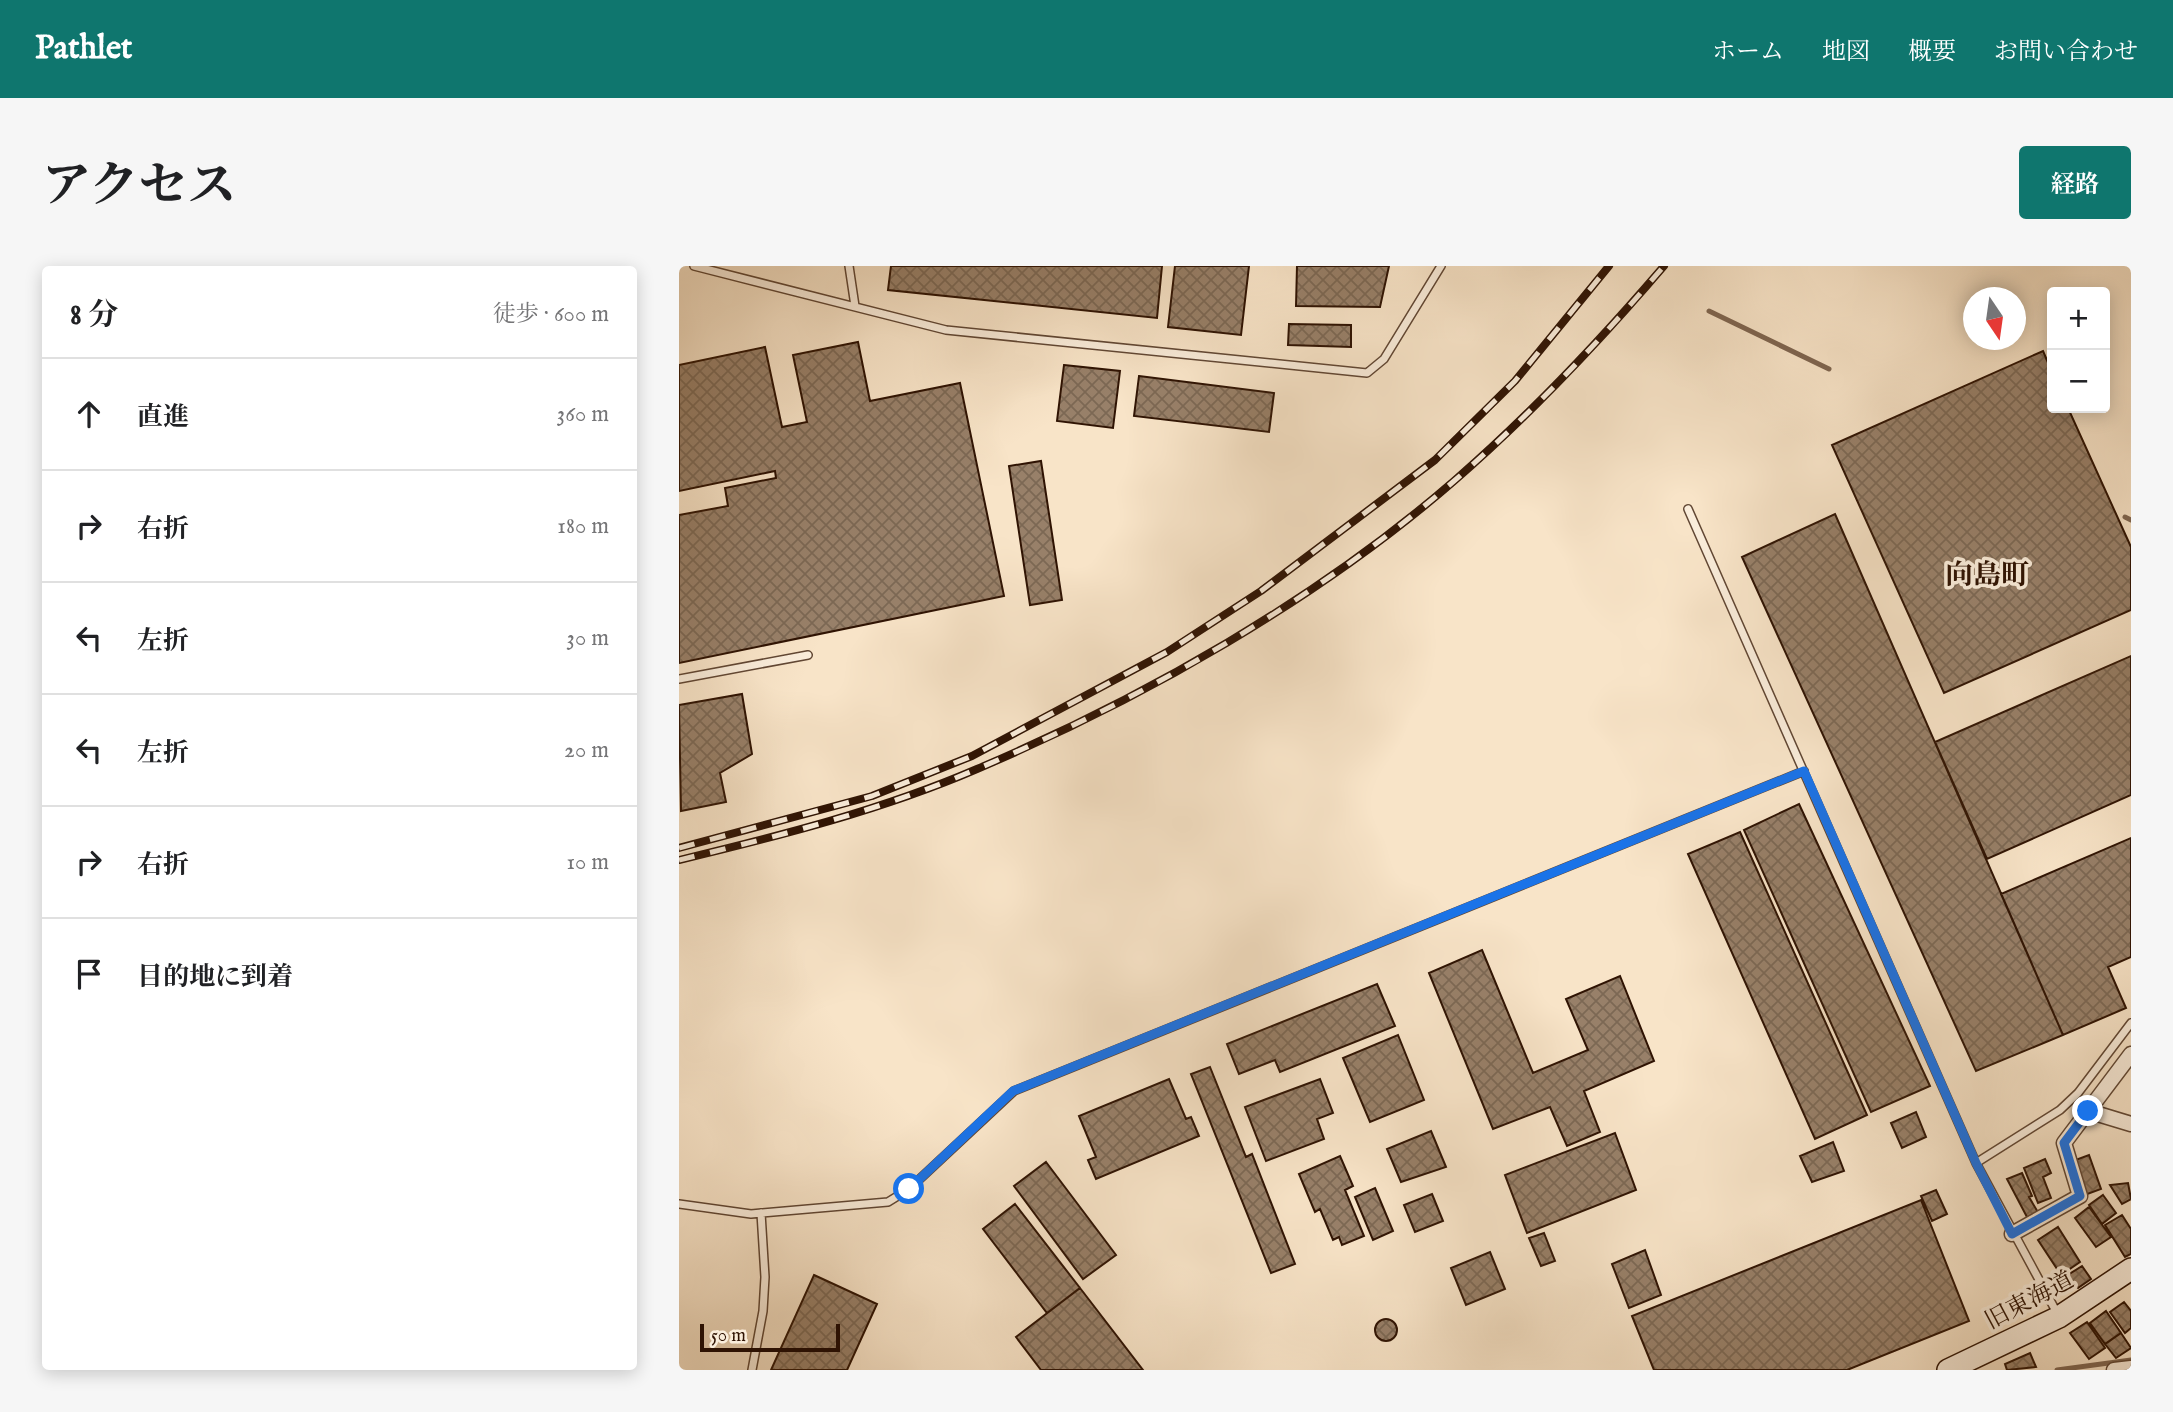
<!DOCTYPE html>
<html lang="ja">
<head>
<meta charset="utf-8">
<style>
  body { margin:0; font-family:"IM FELL English","Noto Serif JP",serif; background:#f6f6f6; color:#202124 }
  .controls { position:absolute; right:21px; top:21px; display:grid; overflow:hidden; border-radius:7px; box-shadow:0 4px 18px #0003 }
  .controls button { width:63px; height:63px; display:grid; place-items:center; padding:0; border:0; border-bottom:2px solid #e0e0e0; background:#fff; color:#202124; font:35px sans-serif }
  .compass { position:absolute; left:1284px; top:21px; width:63px; height:63px; border-radius:50%; background:#fff; box-shadow:0 4px 18px #0003; rotate:167deg }
  .scale { position:absolute; left:21px; bottom:18px; width:140px; box-sizing:border-box; padding-left:7px; border:4px solid #2f1303; border-top:0; font-size:19px; line-height:24px; white-space:nowrap; color:#2f1303; -webkit-text-stroke:5px #faeddb; paint-order:stroke }
  .stop { position:absolute; width:21px; height:21px; margin:-16px; border:5px solid #1a73e8; border-radius:50%; background:#fff }
  .stop.end { background:#1a73e8; border-color:#fff; box-shadow:0 2px 7px #0008 }
  .list { margin:0; padding:0; list-style:none }
  h2 { display:flex; justify-content:space-between; align-items:center; height:91px; margin:0; padding:0 28px; font-size:30px }
  h2 small { font-size:23px; font-weight:400; color:#757577 }
  .list li { display:grid; grid-template-columns:46px 1fr auto; gap:21px; align-items:center; box-sizing:border-box; height:112px; padding:0 28px; border-top:2px solid #e0e0e0 }
  .list b { display:block; font-size:26px; white-space:nowrap }
  .list em { font-size:23px; font-style:normal; color:#757577 }
  .icon { flex:none; width:38px; height:38px; fill:none; stroke:currentColor; stroke-width:2; stroke-linecap:round; stroke-linejoin:round }
  .map { position:relative; flex:none; width:1452px; height:1104px; overflow:hidden; border-radius:7px }
  header { display:flex; align-items:center; gap:42px; box-sizing:border-box; height:98px; padding:0 35px; background:#0f766e; color:#fff }
  header strong { font-size:33px }
  nav { display:flex; gap:38px; margin-inline-start:auto; font-size:24px }
  .intro { display:flex; align-items:center; justify-content:space-between; box-sizing:border-box; height:168px; padding:0 42px }
  h1 { margin:0; font-size:49px }
  .button { padding:18px 32px; border-radius:7px; background:#0f766e; color:#fff; font-size:24px; font-weight:700 }
  main { display:flex; gap:42px; padding:0 42px }
  aside { flex:1; background:#fff; border-radius:7px; box-shadow:0 4px 18px #0003 }
  .map>svg:first-child { display:block }
  .lines { fill:none; stroke-linecap:round; stroke-linejoin:round }
  .stream { stroke:#7f6651; stroke-width:5 }
  .building { fill:url(#building-cross-hatch); stroke:#2f1303; stroke-width:2 }
  .lane-casing { stroke:#614734; stroke-width:10 }
  .street-casing { stroke:#614734; stroke-width:17 }
  .secondary-casing { stroke:#2f1303; stroke-width:24 }
  .lane { stroke:#faeddb; stroke-width:7 }
  .street { stroke:#faeddb; stroke-width:14 }
  .secondary { stroke:#faeddb; stroke-width:21 }
  .rail-casing { stroke:#2f1303; stroke-width:8 }
  .rail { stroke:#faeddb; stroke-width:5; stroke-dasharray:16; stroke-linecap:butt }
  .route { stroke:#1a73e8; stroke-width:9 }
  .labels { text-anchor:middle; stroke-width:7; stroke-linejoin:round; paint-order:stroke }
  .street-label { font-size:24px; fill:#2f1303; stroke:#faeddb }
  .quarter-label { font-size:28px; font-weight:bold; fill:#2f1303; stroke:#faeddb }
</style>
</head>
<body>
<header>
<strong>Pathlet</strong>
<nav><a>ホーム</a><a>地図</a><a>概要</a><a>お問い合わせ</a></nav>
</header>
<div class="intro"><h1>アクセス</h1><a class="button">経路</a></div>
<main>
<aside>
<h2>8 分<small>徒歩 · 600 m</small></h2>
<ul class="list">
<li><svg class="icon" aria-label="ahead" viewBox="0 0 24 24"><path d="M12 20V5M6 11l6-6 6 6"/></svg><div><b>直進</b></div><em>360 m</em></li>
<li><svg class="icon" aria-label="right" viewBox="0 0 24 24"><path d="M7 20v-9h11M14 6l5 5-5 5"/></svg><div><b>右折</b></div><em>180 m</em></li>
<li><svg class="icon" aria-label="left" viewBox="0 0 24 24"><path d="M17 20v-9H6M10 6l-5 5 5 5"/></svg><div><b>左折</b></div><em>30 m</em></li>
<li><svg class="icon" aria-label="left" viewBox="0 0 24 24"><path d="M17 20v-9H6M10 6l-5 5 5 5"/></svg><div><b>左折</b></div><em>20 m</em></li>
<li><svg class="icon" aria-label="right" viewBox="0 0 24 24"><path d="M7 20v-9h11M14 6l5 5-5 5"/></svg><div><b>右折</b></div><em>10 m</em></li>
<li><svg class="icon" aria-label="arrive" viewBox="0 0 24 24"><path d="M6 21V4h12l-3 4 3 4H6"/></svg><div><b>目的地に到着</b></div></li>
</ul>
</aside>
<div class="map">
<svg width="1452" height="1104" viewBox="0 0 1452 1104">
  <defs>
    <pattern id="building-cross-hatch" width="8" height="8" patternUnits="userSpaceOnUse" patternTransform="scale(1.75)"><rect width="8" height="8" fill="#988069"/><path d="M0 0l8 8M0 8l8-8" fill="none" stroke="#7c6854"/></pattern>
  </defs>
  <rect width="100%" height="100%" fill="#f8e4c8"/>
  <filter id="stains"><feTurbulence type="fractalNoise" baseFrequency=".00286" numOctaves="4"/><feColorMatrix values="0 0 0 0 .2 0 0 0 0 .09 0 0 0 0 .02 0 0 0 .5 -.17"/></filter>
  <radialGradient id="worn" r=".72"><stop offset=".6" stop-color="#630" stop-opacity="0"/><stop offset="1" stop-color="#630" stop-opacity=".3"/></radialGradient>
  <g class="lines">
    <path class="stream" d="M1030,45L1150,103
      M1446,251L1452,254
      M1378,1104L1452,1094"/>
  </g>
  <path class="building" d="M212,0H483L478,52L209,24Z
    M496,0H570L562,69L489,61Z
    M618,0H710L701,41L617,40Z
    M610,58L672,59V81L609,79Z
    M179,76L191,135L281,117L325,330L0,397V249L49,240L46,222L97,212L96,205L0,225V99L86,81L103,161L128,156L114,89Z
    M1364,85L1373,106V142H1389L1452,281V344L1265,427L1153,179Z
    M385,99L441,105L434,162L378,155Z
    M460,110L595,127L590,166L455,150Z
    M362,195L383,334L351,339L330,200Z
    M1156,248L1384,769L1297,805L1063,291Z
    M1452,390V529L1308,593L1256,476Z
    M63,428L73,488L41,507L47,536L2,545L0,439Z
    M1120,538L1251,820L1192,846L1065,564Z
    M1061,566L1188,849L1136,873L1009,588Z
    M1452,572V691L1429,701L1447,742L1384,769L1322,628Z
    M803,684L854,807L909,784L887,733L941,710L975,795L905,825L921,866L888,880L871,841L814,863L750,707Z
    M698,718L716,760L601,806L596,794L560,808L548,778Z
    M719,769L745,834L691,856L664,792Z
    M531,801L567,891L573,888L616,998L592,1007L512,808Z
    M490,813L507,853L512,851L520,870L417,913L409,894L417,891L400,850Z
    M641,813L654,847L638,853L645,873L587,895L566,841Z
    M1237,846L1247,871L1223,882L1212,857Z
    M752,865L767,901L722,916L708,883Z
    M936,867L957,924L848,967L826,909Z
    M1154,876L1165,905L1133,916L1121,890Z
    M1410,889L1422,923L1403,930L1391,896Z
    M661,890L674,920L666,924L685,970L663,979L660,971L654,974L641,943L636,946L620,908Z
    M1366,893L1372,907L1364,911L1372,932L1359,937L1345,902Z
    M367,896L437,989L404,1013L335,920Z
    M1343,907L1353,930L1350,931L1360,948L1349,953L1328,913Z
    M1449,917L1452,933L1443,938L1431,919Z
    M696,922L714,965L694,974L676,931Z
    M1257,924L1268,948L1253,955L1242,930Z
    M753,928L764,955L736,966L725,939Z
    M1424,929L1437,947L1423,958L1410,939Z
    M1242,934L1290,1055L1168,1104H975L953,1050Z
    M336,938L401,1022L368,1047L304,963Z
    M1410,941L1432,971L1417,981L1396,952Z
    M1443,949L1452,963V988L1446,991L1426,959Z
    M1379,961L1401,996L1382,1009L1359,974Z
    M865,967L876,995L862,1000L850,972Z
    M966,984L982,1029L950,1042L933,998Z
    M811,986L826,1023L787,1039L772,1002Z
    M1403,1000L1412,1013L1399,1022L1389,1020L1384,1012Z
    M135,1009L198,1038L168,1104H92Z
    M401,1022L464,1104H362L337,1071Z
    M1445,1036L1452,1045V1062L1446,1067L1431,1046Z
    M1427,1045L1442,1067L1426,1078L1411,1057Z
    M696 1064a11 11 0 1 1 22 0a11 11 0 1 1-22 0Z
    M1408,1056L1426,1082L1410,1093L1391,1067Z
    M1442,1067L1452,1082L1437,1092L1426,1078Z
    M1351,1087L1357,1101L1328,1104L1326,1098Z"/>
  <g class="lines">
    <defs>
      <path id="lane" d="M15,0L267,64L688,107L705,93L762,0
        M170,0L176,40
        M1009,243L1297,897L1378,1047
        M0,413L129,389
        M1297,897L1381,844L1399,827L1452,757
        M0,938L72,948L209,936L230,923L335,825L1125,505
        M73,1104L84,1045L86,1011L82,947"/>
      <path id="street" d="M1409,845L1452,858
        M1333,968L1401,930L1385,877L1452,788
        M1435,1104L1452,1102"/>
      <path id="secondary" d="M1269,1104L1380,1051L1452,1003"/>
    </defs>
    <use href="#lane" class="lane-casing"/>
    <use href="#street" class="street-casing"/>
    <use href="#secondary" class="secondary-casing"/>
    <use href="#lane" class="lane"/>
    <use href="#street" class="street"/>
    <use href="#secondary" class="secondary"/>
    <defs>
      <path id="rail" d="M0,582L193,530L293,490L488,386L582,325L756,194L836,115L930,0
        M0,594C100,570 203,544 298,503C465,432 639,333 775,215C851,149 920,76 985,0"/>
    </defs>
    <use href="#rail" class="rail-casing"/>
    <use href="#rail" class="rail"/>
  </g>
  <g class="lines">
    <path class="route" d="M230,923L334,825L1125,505L1297,897L1333,968L1401,930L1385,877L1409,845"/>
  </g>
  <g class="labels">
    <g class="street-label">
      <text transform="translate(1350 1034) rotate(-28)" y="8">旧東海道</text>
    </g>
    <g class="quarter-label">
      <text x="1308" y="318">向島町</text>
    </g>
  </g>
  <rect width="100%" height="100%" filter="url(#stains)"/>
  <rect width="100%" height="100%" fill="url(#worn)"/>
</svg>
<div class="controls">
<button>+</button>
<button>−</button>
</div>
<svg class="compass" viewBox="-18 -18 36 36"><path d="M0-13l5 13h-10z" fill="#e53935"/><path d="M0 13l5-13h-10z" fill="#757577"/></svg>
<div class="scale">50 m</div>
<div class="stop" style="left:230px;top:923px"></div>
<div class="stop end" style="left:1409px;top:845px"></div>
</div>
</main>
</body>
</html>
